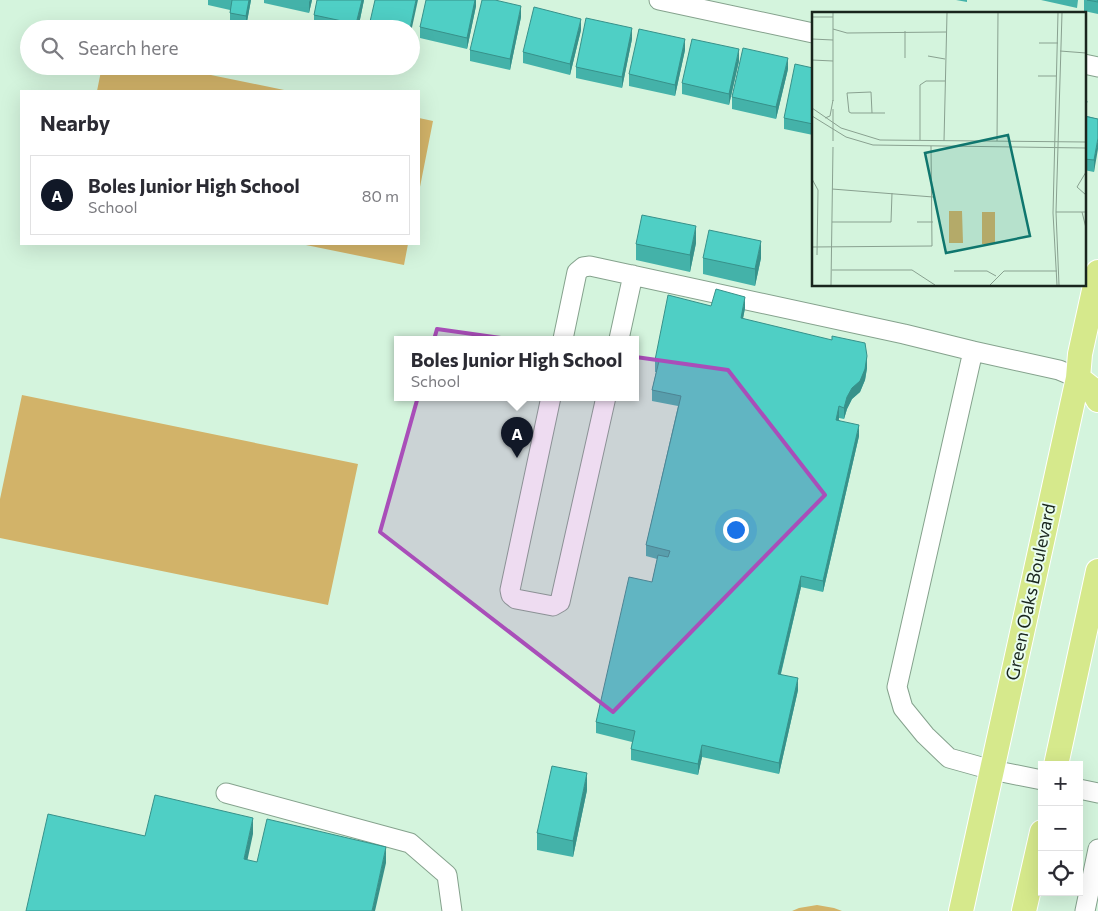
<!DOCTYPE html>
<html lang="en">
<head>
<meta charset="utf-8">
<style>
  body { margin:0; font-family:Commissioner,sans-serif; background:#f2f2f3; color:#2b2b33 }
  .controls { position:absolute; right:15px; bottom:15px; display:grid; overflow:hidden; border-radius:0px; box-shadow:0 5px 20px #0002 }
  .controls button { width:45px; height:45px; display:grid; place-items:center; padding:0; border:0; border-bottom:1px solid #e1e1e2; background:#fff; color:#2b2b33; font:25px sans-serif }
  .you { position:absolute; left:735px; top:529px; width:18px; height:18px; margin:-12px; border:4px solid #fff; border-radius:50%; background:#1a73e8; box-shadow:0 0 0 8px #1a73e833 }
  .badge { display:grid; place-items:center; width:32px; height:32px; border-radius:50%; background:#111827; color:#fff; font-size:16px; font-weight:700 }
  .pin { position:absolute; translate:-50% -41px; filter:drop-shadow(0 1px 2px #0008) }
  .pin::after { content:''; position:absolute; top:26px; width:18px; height:15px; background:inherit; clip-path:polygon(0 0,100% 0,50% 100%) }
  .popup { position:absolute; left:394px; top:336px; width:245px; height:65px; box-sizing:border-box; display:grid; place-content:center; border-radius:0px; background:#fff; filter:drop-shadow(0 1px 4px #0005); font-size:16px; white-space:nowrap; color:#7c7c81 }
  .popup b { font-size:19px; color:#2b2b33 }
  .popup::after { content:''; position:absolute; left:50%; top:100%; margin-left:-10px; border:10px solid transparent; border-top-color:#fff }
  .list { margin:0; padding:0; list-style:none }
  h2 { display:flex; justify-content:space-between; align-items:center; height:65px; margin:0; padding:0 20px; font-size:21px }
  h2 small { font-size:16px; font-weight:400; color:#7c7c81 }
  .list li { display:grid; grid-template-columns:32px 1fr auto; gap:15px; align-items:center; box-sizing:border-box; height:80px; margin:0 10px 10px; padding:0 10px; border:1px solid #e1e1e2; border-radius:0px }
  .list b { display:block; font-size:19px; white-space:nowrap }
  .list p { margin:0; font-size:16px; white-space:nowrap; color:#7c7c81 }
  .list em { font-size:16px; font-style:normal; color:#7c7c81 }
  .icon { flex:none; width:28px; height:28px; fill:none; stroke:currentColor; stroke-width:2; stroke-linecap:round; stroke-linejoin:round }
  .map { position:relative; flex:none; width:1098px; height:911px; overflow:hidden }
  .search { position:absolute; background:#fff; box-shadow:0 5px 20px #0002; left:20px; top:20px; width:400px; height:55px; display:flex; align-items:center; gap:12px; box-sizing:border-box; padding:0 18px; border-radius:28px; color:#7c7c81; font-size:19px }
  .panel { position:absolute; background:#fff; box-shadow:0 5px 20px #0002; left:20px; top:90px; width:400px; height:155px; border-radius:0px }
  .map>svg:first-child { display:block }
  .green { fill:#d2b369 }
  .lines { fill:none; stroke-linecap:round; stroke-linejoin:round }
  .minor-casing { stroke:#85a28d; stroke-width:21 }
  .major-casing { stroke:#fff; stroke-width:26 }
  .minor { stroke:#fff; stroke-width:19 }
  .major { stroke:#d6e98c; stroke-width:24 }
  .wall { fill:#44b2a9 }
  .shaded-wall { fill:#37918a }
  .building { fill:#4fcfc5; stroke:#37918a }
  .marked { fill:#a94eb9; fill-opacity:0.2; stroke:#a94eb9; stroke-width:4; stroke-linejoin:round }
  .labels { text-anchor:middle; stroke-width:4; stroke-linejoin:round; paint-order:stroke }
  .street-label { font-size:18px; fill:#19251d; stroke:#eafdef }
  .inset-road { fill:none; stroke:#89a190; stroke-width:1 }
  .view { fill:#0f766e; fill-opacity:0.15; stroke:#0f766e; stroke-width:2.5 }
  .inset-edge { fill:none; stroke:#19251d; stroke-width:2.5 }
</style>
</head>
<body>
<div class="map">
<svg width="1098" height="911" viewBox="0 0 1098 911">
  <rect width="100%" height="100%" fill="#d4f4dd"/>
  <path class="green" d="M102,66H167L289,91H97Z
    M419,118L433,121L419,192Z
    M301,244H408L404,265Z
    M22,395L358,464L328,605L0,538V499Z
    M817,905L834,908L842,911H792L799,908Z"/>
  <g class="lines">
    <defs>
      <path id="minor" d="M659,0L813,33
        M1084,64L1098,67
        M563,339L577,272L583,267L590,266L904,334L973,351
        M619,339L633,275
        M551,397L510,590L511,595L516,599L553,606L560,602L606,397
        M1042,780L992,770L949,758L925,735L903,708L897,687L973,351L1059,370L1078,378
        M1079,789L1098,793
        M226,793L410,843L447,875L452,911
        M1085,911L1098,849"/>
      <path id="major" d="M1078,378L1092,389L1098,400
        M1056,765L1098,571
        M961,911L1078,378L1080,354L1098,272
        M1024,911L1042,832"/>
    </defs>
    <use href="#minor" class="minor-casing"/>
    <use href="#major" class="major-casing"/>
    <use href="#minor" class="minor"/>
    <use href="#major" class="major"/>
  </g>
  <path class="wall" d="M208,0H251L246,27L230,24V10L208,5Z
    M264,0H312L309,13L264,3Z
    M317,0H364L358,29H324L314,26V15Z
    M476,0V6L467,49L420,38V27Z
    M956,0H967V2Z
    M1041,0H1078L1077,8Z
    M1084,0H1098V14L1084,11Z
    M521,17L510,70L470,61V50Z
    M369,26L411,29H369Z
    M581,30L570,75L523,63V52Z
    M632,39L622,88L576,78V67Z
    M685,50L675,96L629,86V74Z
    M739,61L729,105L682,94V83Z
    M813,68V135L784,129V118Z
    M788,69L776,119L732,109V97Z
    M1084,100L1087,112V116L1098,119L1094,172L1084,170Z
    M696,243L690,272L636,260V244Z
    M703,258H761L755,286L703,274Z
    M711,306L745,308L743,318L867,368L865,380L860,392L852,399L847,409L844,419L839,418V420L859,436L823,592L801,587L781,674L798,690L779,774L702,757L698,775L631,760V749L632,742L596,733V722L652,582L657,559L646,556V545L678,406L652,401V390L656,372H655V360Z
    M587,790L573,857L537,850V833Z"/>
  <path class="shaded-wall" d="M249,0H251L246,27V16Z
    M310,0H312L309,13V2Z
    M362,0H364L358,29H356V24Z
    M416,0H418L411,32V29H410Z
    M475,0H476V6L467,49V38Z
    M521,6V17L510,70V59Z
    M581,19V30L570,75V64Z
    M632,28V39L622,88V77Z
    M685,39V50L675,96V85Z
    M739,49V61L729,105V94Z
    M788,58V69L776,119V107Z
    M1087,101V112L1084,127V116Z
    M1098,138V149L1094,172V160Z
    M696,226V243L690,272V255Z
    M761,241V258L755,286V269Z
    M745,297V308L741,329V318Z
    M867,356V368L865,380L860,392L852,399L847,409L844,419V408L847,397Z
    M839,406V418L836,431V420Z
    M859,425V436L823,592V581Z
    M801,576V587L778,685V674Z
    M798,678V690L779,774V763Z
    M702,745V757L698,775V764Z
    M587,773V790L573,857V841Z
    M253,818V834L244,876V859Z
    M386,847V863L375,911H372Z"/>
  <path class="building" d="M232,0H249L246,16L230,13Z
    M317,0H362L356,24L314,15Z
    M375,0H416L410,29H382L369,26Z
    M426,0H475L467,38L420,27Z
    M482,0H495L521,6L510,59L470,50Z
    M1087,0H1098V2Z
    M534,7L581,19L570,64L523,52Z
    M586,18L632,28L622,77L576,67Z
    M639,29L685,39L675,85L629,74Z
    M692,39L739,49L729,94L682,83Z
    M743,48L788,58L776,107L732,97Z
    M795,64L813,68V124L784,118Z
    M1084,100L1087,101L1084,116L1098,119V138L1094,160L1084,159Z
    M642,215L696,226L690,255L636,244Z
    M709,230L761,241L755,269L703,258Z
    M716,289L745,297L741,318L832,340V336L865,343L867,356L865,369L860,381L852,388L847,397L844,408L839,406L836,420L859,425L823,581L801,576L778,674L798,678L779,763L702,745L698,764L631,749L635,731L596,722L629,577L652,582L658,555L668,557L670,551L646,545L681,396L652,390L659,361L655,360L668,295L711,306Z
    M552,766L587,773L573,841L537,833Z
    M155,795L253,818L244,859L257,862L267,819L386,847L372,911H26L48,814L145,836Z"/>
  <path class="marked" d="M437,329L728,370L825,495L613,712L380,532Z"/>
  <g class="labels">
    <g class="street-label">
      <text transform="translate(1031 592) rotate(-78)" y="6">Green Oaks Boulevard</text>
    </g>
  </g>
  <g transform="translate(812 12)">
    <rect width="274" height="274" fill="#d4f4dd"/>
    <path d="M137,199H150L151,231H137ZM170,200H183V232H170Z" fill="#d2b369"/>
    <path class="inset-road" d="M21,1V89M0,5H21M21,17L35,21L134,20M0,27L21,28M227,31H246M248,39L274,41M116,44L133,47M93,46V19M0,48L21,49M226,64H244M0,96L29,116L68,128L274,130M21,97V129M60,101L59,80L35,81L37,100L39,101H73M0,104L34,125L61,133L274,136M13,106L18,104L21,88M108,128V73L114,69H133M132,129L135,1M185,129L186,1M274,160L265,175L274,183M0,167L6,178L5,243M20,177L121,185M244,200H274M270,200L274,216M20,210H79L80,181M105,210H121M0,235L120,234L119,134M20,258H100L123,273M142,259H175L184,264M19,273L21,135M178,273L192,259H245M245,273L241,201L246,1M247,273L244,200L250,1"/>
    <path class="view" d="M196,123L218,224L134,241L113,141Z"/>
    <rect width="274" height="274" class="inset-edge"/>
  </g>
</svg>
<div class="controls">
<button>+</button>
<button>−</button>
<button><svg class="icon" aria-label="locate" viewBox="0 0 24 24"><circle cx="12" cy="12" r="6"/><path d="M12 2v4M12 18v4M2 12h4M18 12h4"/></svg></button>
</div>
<div class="you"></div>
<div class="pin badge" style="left:517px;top:458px">A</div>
<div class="popup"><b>Boles Junior High School</b>School</div>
<div class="search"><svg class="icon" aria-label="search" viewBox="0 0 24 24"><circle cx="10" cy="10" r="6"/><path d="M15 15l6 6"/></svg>Search here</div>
<section class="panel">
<h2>Nearby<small></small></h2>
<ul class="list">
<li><span class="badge">A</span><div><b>Boles Junior High School</b><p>School</p></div><em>80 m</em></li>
</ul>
</section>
</div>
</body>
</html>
